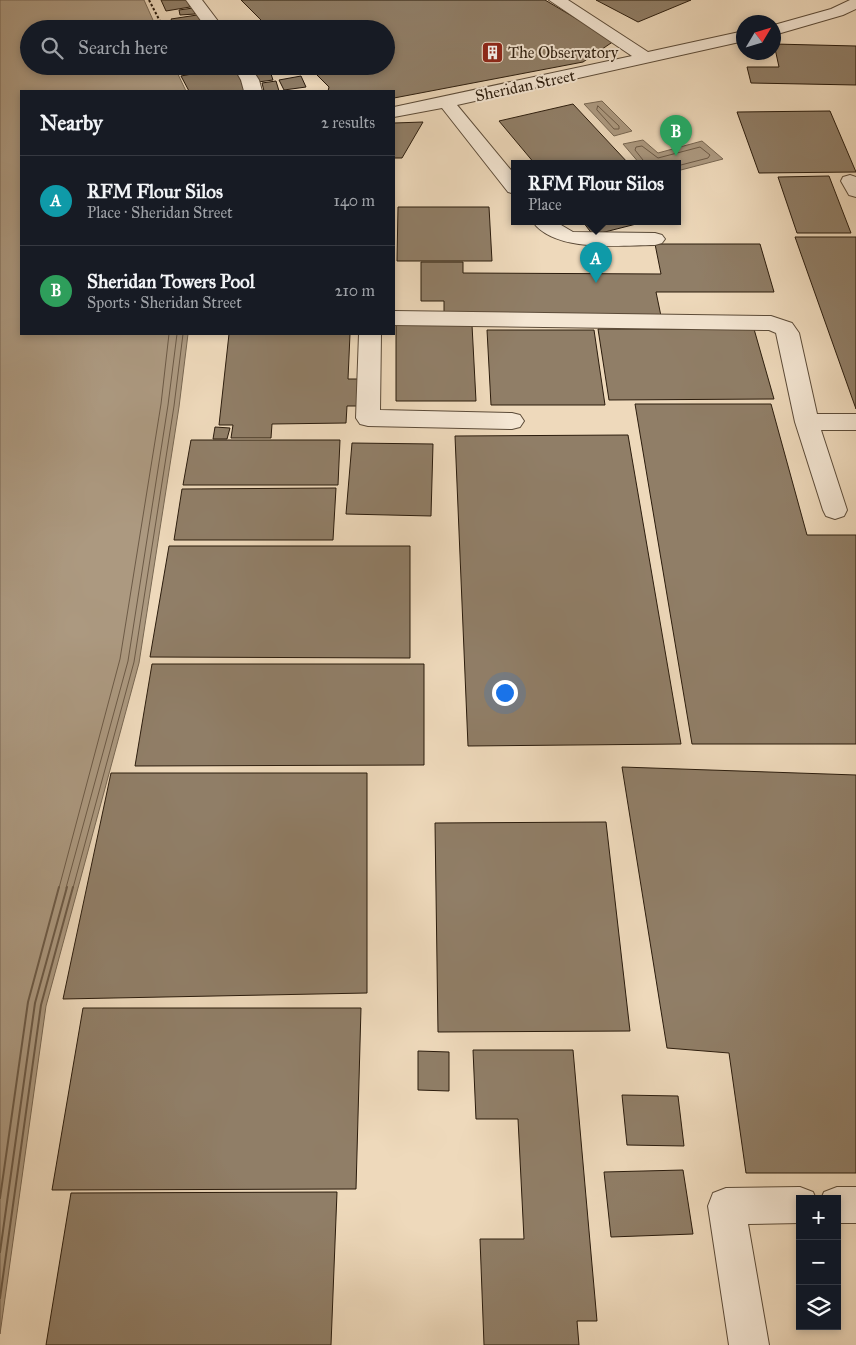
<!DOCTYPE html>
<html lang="en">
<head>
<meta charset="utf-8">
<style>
  body { margin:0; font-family:"IM FELL Great Primer",serif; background:#242831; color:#f1f3f6 }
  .controls { position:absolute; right:15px; bottom:15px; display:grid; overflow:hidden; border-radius:0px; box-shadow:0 2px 8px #0003 }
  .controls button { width:45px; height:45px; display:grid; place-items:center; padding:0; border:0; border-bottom:1px solid #363941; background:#171b24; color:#f1f3f6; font:25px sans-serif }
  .compass { position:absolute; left:736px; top:15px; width:45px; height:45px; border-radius:50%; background:#171b24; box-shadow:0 2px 8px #0003; rotate:52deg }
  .you { position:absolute; left:504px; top:692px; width:18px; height:18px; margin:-12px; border:4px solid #fff; border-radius:50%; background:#1a73e8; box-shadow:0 0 0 8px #1a73e833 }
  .badge { display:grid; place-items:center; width:32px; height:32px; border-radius:50%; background:#1a73e8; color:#fff; font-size:16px; font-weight:700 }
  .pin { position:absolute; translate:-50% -41px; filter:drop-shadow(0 1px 2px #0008) }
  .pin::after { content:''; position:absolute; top:26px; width:18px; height:15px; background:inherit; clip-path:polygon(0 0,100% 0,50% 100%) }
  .popup { position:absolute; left:511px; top:160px; width:170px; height:65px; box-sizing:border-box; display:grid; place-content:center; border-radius:0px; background:#171b24; filter:drop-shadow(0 1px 4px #0005); font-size:16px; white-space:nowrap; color:#9ea1a6 }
  .popup b { font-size:19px; color:#f1f3f6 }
  .popup::after { content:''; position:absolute; left:50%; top:100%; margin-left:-10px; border:10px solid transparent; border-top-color:#171b24 }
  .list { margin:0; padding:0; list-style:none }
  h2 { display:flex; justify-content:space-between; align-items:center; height:65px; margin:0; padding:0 20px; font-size:21px }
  h2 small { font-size:16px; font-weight:400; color:#9ea1a6 }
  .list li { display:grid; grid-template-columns:32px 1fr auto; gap:15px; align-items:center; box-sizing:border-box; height:90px; padding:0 20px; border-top:1px solid #363941 }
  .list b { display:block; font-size:19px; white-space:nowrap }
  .list p { margin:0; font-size:16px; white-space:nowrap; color:#9ea1a6 }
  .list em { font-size:16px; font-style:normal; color:#9ea1a6 }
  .icon { flex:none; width:28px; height:28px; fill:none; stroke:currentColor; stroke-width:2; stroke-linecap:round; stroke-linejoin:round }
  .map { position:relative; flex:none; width:856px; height:1345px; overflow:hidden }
  .search { position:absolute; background:#171b24; box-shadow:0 2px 8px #0003; left:20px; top:20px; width:375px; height:55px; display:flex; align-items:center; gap:12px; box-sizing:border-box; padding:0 18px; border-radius:28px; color:#9ea1a6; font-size:19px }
  .panel { position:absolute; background:#171b24; box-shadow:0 2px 8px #0003; left:20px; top:90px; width:375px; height:245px; border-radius:0px }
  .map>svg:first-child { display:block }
  .water { fill:#ac9980; stroke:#786752 }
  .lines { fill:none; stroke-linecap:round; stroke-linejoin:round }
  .shore-far1 { stroke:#6c5a46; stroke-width:1 }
  .shore { stroke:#6c5a46; stroke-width:2 }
  .building { fill:#907e67; stroke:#2b1c0d }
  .minor-casing { stroke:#5c4b38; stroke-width:2 }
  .path { stroke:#2b1c0d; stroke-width:2; stroke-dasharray:2.5 2; stroke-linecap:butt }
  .minor { fill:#f4e6d3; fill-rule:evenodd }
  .labels { text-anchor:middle; stroke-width:4; stroke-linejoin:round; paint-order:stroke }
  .far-poi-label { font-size:16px; fill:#2b1c0d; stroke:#f4e6d3; text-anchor:start }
  .far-street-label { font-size:16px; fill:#2b1c0d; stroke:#f4e6d3 }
</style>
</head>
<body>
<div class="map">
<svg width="856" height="1345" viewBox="0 0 856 1345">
  <rect width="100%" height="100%" fill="#eed9bb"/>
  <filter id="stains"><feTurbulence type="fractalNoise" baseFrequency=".004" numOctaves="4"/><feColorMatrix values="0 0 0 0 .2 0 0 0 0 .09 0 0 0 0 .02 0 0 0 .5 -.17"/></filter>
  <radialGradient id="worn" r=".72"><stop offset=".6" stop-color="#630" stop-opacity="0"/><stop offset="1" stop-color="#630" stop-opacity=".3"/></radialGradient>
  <path class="water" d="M0,0H144L157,29H29V66H174L186,91H21V334H188L179,407L139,663L46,1006L0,1334Z
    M602,101L632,131L614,136L584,104Z
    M643,140L658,153L702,141L723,159L677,171V164H640L623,144Z"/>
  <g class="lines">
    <path class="shore-far1" d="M598,106L619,126V129H614L597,110Z
      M643,164V160L635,150L636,147L642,146L658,158L700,147L710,155L708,158L677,166
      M59,888L120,659L161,404L169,334
      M66,888L128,661L168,405L177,334
      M73,888L134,662L174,406L183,334"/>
    <path class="shore" d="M0,1198L28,1002L59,887
      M0,1252L35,1003L67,887
      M0,1298L41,1005L73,887"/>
  </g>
  <path class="building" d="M161,0H187L190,7L166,11Z
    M241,0H545L614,41L583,62L394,98V91H328L329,87L308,66H386V29H270Z
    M596,0H691L638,22Z
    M193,8L195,14L180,15L179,10Z
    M197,15L201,21L174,26L171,19Z
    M207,21L212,29H167Z
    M774,44L856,46V85L751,83L747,67H779Z
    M235,66L245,91H189L181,76Z
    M251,66H266L268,71L255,73Z
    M271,66H287L289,69L275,72Z
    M270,71L273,80L258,82L255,73Z
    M301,76L306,87L284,90L279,80Z
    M276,81L279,91H264L262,83Z
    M573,104L629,164H535L499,121Z
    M830,111L856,172L759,173L737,112Z
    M423,122L402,158H394V123Z
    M829,176L851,233H797L778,177Z
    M398,207H489L492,261H397Z
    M583,222H644L593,235Z
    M795,237H856V409Z
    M655,244H760L774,292H656L661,316H444V301H421V262H463V273L661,274Z
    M396,325H472L476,401H396Z
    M598,329H754L774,399L609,400Z
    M487,330H594L605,405H491Z
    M229,334H350L348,379H359L358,406H347L346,423L272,424L271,438H231L233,425H219Z
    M635,404H771L807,535H856V744H692Z
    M215,427L230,428L227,439H213Z
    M628,435L681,744L468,746L455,436Z
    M191,440H340L338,485H183Z
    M352,443L433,444L431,516L346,514Z
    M336,488L333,540H174L182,489Z
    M169,546H410V658L150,657Z
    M152,664H424V765L135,766Z
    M622,767L856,775V1173H746L729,1053L667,1048Z
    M111,773H367V993L63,999Z
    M606,822L630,1031L438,1032L435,823Z
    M83,1008H361L356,1189L52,1190Z
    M473,1050H573L597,1321H577L579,1345H484L480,1239H524L518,1119H476Z
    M418,1051L449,1052V1091L418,1090Z
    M622,1095L678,1096L684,1146L627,1145Z
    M683,1170L693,1234L611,1237L604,1172Z
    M337,1192L331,1345H46L71,1193Z"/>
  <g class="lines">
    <defs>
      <path id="minor" d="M186,0H202L224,29H207Z
        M549,0H568L648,52L744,31V41L457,105L515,175V194L508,192L442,108L394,117V107L632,56Z
        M850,0H856V9L843,15L774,35V25L831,9Z
        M233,66H250L259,80L262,91H244L241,80Z
        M850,175L856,177V197L849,195L841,181L843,177Z
        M533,222H556L573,232L655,233L662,235L665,239L662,243L655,245C621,245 555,253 533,222Z
        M394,311L771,316L792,323L799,333L817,414H856V430H821L847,510L844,516L835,519L826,516L823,510L795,422L776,333L769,330L394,325Z
        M359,334H381L380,410L512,413L520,415L524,421L520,427L512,429L368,426L360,424L356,418Z
        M800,1187L813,1192L816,1199H800V1223L748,1224L769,1345H729L708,1206L713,1193L726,1188Z
        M837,1187H856V1223H837V1199H821L824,1192Z"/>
    </defs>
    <use href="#minor" class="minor-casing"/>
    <path class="path" d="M149,0L163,27"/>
    <use href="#minor" class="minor"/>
  </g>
  <defs>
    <symbol id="building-square" viewBox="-11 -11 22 22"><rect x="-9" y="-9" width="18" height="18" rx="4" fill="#8f2418" stroke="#f4e6d3"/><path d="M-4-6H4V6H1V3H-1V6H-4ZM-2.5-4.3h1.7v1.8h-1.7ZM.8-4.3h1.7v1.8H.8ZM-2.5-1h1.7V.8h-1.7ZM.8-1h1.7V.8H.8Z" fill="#fff"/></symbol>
  </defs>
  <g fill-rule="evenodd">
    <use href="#building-square" x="480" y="40" width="25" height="25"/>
  </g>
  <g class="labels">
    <g class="far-poi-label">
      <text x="508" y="58">The Observatory</text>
    </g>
    <g class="far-street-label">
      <text transform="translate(525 85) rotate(-12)" y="6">Sheridan Street</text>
    </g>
  </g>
  <rect width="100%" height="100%" filter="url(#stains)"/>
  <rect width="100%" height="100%" fill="url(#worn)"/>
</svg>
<div class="controls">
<button>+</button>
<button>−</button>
<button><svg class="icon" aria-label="layers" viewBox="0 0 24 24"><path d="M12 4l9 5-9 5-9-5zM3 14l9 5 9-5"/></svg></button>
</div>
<svg class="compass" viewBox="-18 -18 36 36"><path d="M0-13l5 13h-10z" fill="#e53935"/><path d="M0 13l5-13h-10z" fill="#9ea1a6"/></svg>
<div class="you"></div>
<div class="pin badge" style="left:596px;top:283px;background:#0f9aa8">A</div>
<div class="popup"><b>RFM Flour Silos</b>Place</div>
<div class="pin badge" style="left:676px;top:156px;background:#2e9e5b">B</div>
<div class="search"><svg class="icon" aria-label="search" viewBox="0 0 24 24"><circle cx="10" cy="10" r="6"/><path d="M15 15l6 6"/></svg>Search here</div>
<section class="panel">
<h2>Nearby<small>2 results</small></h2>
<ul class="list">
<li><span class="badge" style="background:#0f9aa8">A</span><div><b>RFM Flour Silos</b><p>Place · Sheridan Street</p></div><em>140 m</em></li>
<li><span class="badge" style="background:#2e9e5b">B</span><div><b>Sheridan Towers Pool</b><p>Sports · Sheridan Street</p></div><em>210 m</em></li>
</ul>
</section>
</div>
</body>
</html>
